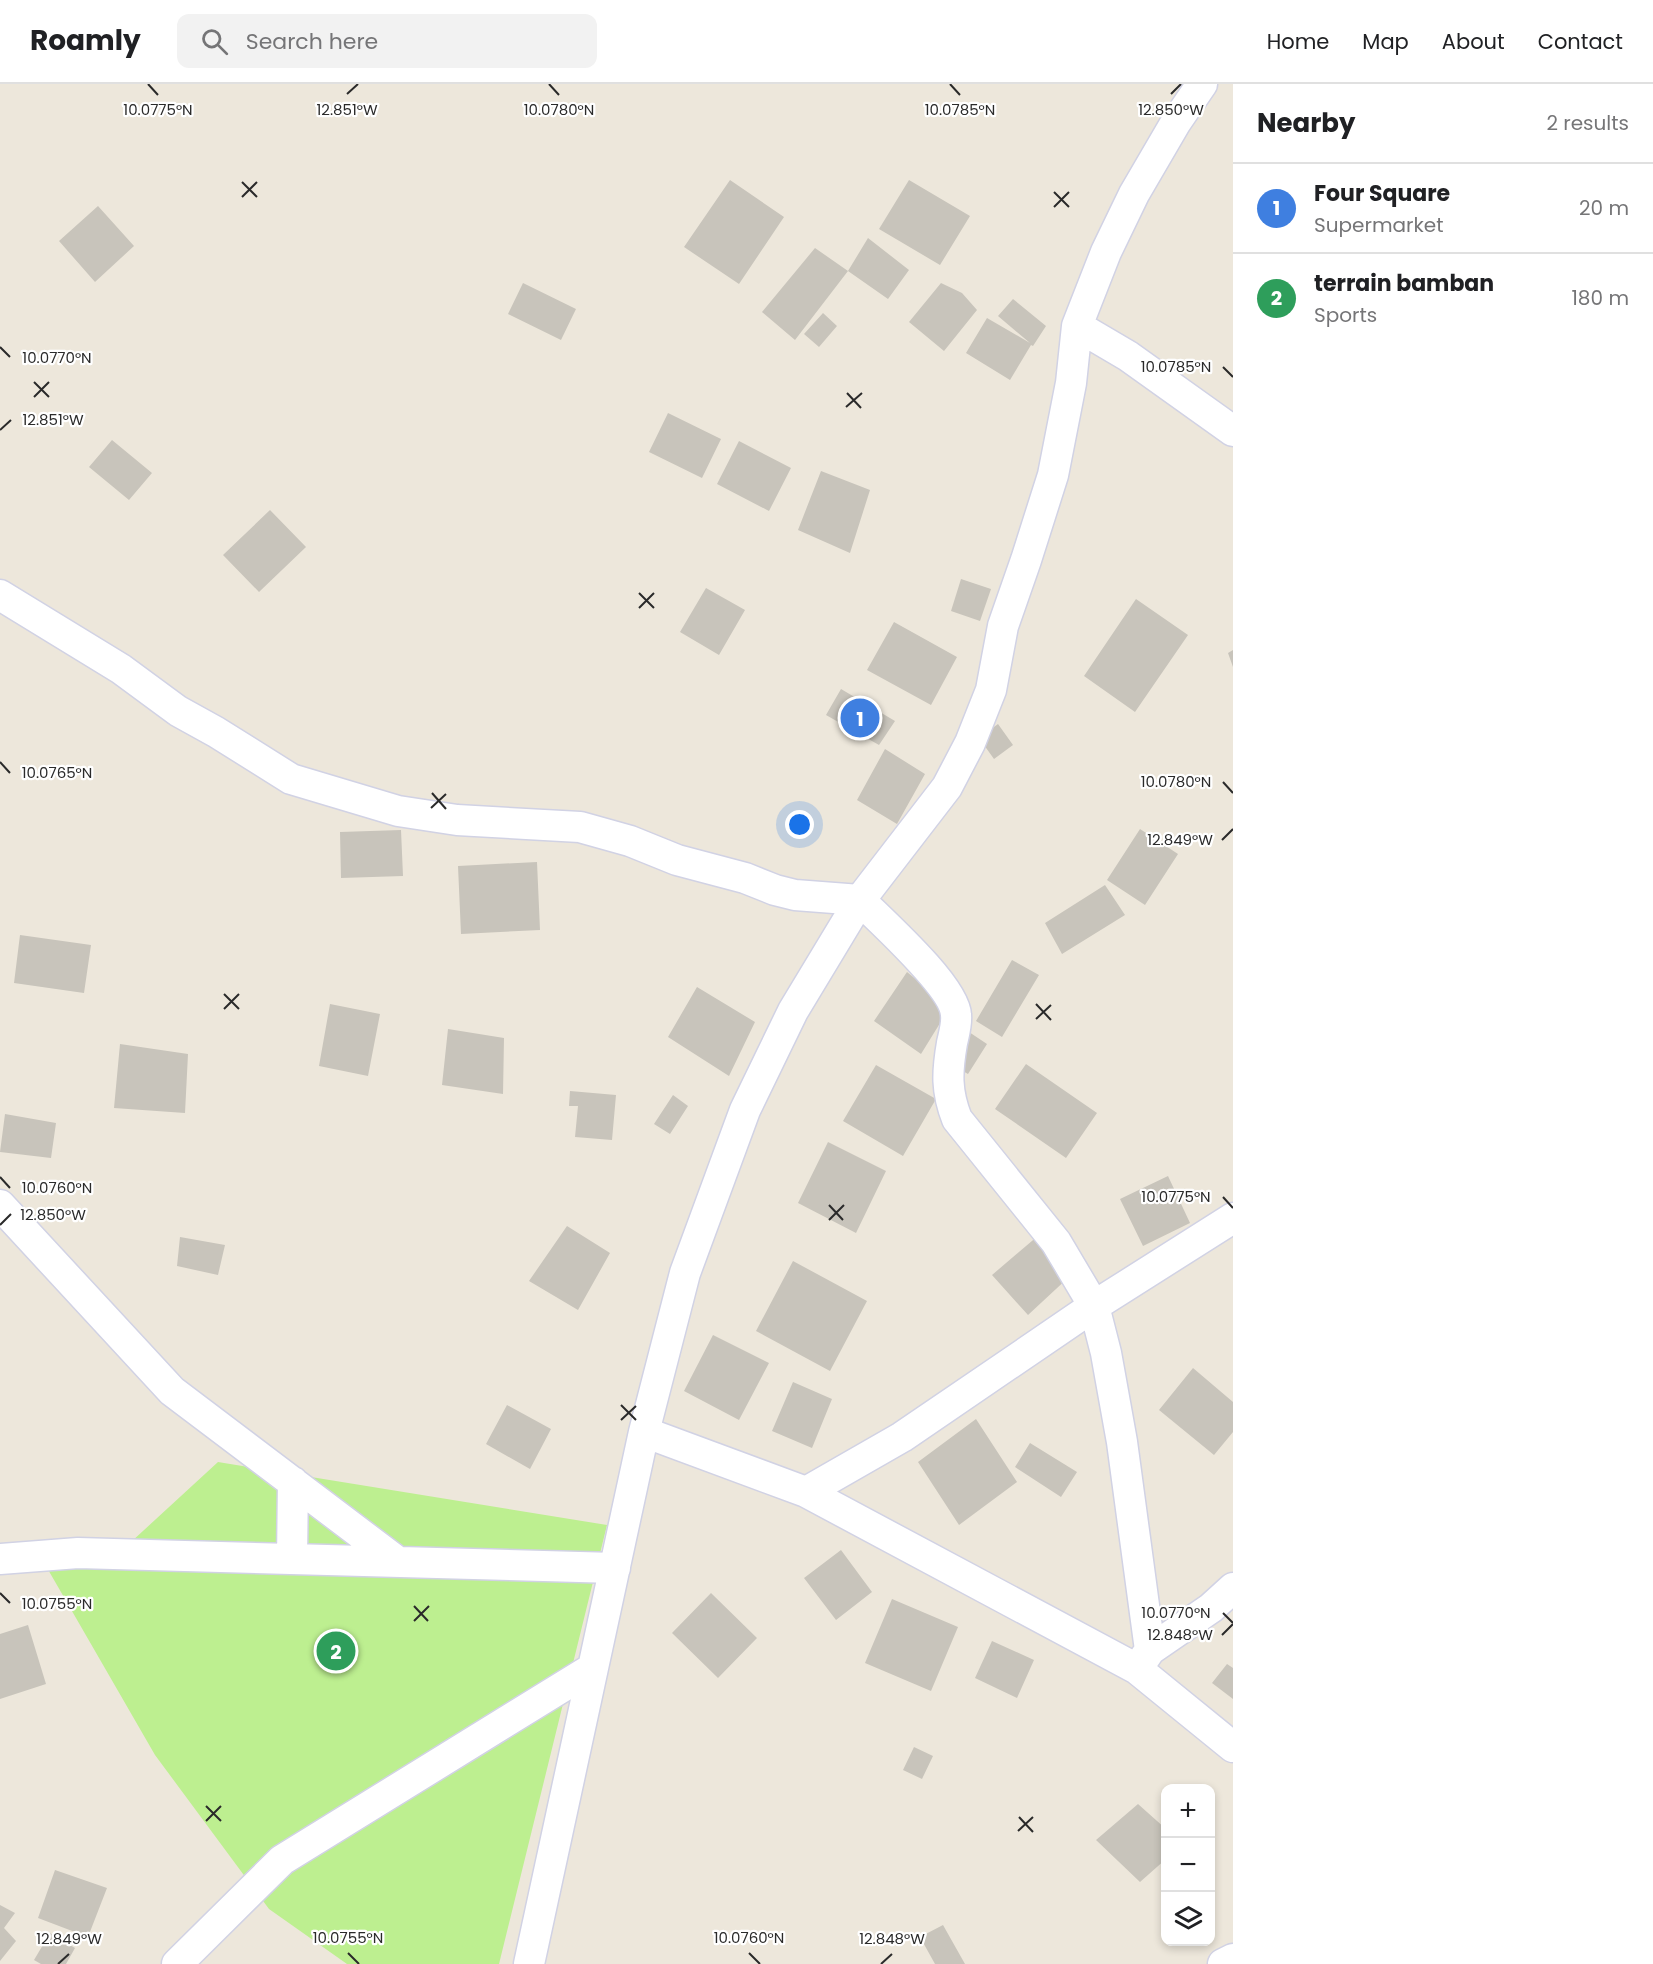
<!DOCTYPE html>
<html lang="en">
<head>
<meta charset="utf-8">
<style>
  body { margin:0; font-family:Poppins,sans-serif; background:#f2f2f2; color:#202124 }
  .controls { position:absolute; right:18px; bottom:18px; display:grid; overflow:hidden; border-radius:12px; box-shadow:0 3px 9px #0003 }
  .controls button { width:54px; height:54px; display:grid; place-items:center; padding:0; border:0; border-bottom:2px solid #e0e0e0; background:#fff; color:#202124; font:30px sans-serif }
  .you { position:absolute; left:800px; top:741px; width:21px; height:21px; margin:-15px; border:4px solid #fff; border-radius:50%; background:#1a73e8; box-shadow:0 0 0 9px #1a73e833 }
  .badge { display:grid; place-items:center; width:39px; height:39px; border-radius:50%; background:#b45309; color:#fff; font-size:20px; font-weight:700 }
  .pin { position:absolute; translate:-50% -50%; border:3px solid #fff; box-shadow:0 2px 6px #0006 }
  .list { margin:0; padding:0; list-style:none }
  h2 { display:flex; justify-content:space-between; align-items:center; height:78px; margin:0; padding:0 24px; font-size:26px }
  h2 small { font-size:20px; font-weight:400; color:#757577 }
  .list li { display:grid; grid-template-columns:39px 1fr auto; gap:18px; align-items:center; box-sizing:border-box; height:90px; padding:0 24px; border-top:2px solid #e0e0e0 }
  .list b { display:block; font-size:22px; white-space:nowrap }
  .list p { margin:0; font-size:20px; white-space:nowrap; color:#757577 }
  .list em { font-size:20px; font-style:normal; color:#757577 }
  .icon { flex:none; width:33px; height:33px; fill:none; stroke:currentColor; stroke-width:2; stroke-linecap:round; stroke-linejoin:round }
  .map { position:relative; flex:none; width:1233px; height:1880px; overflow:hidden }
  header { display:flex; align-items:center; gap:36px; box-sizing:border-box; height:84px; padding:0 30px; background:#fff; border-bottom:2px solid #e0e0e0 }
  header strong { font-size:28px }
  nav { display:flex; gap:33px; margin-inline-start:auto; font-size:21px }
  .search { width:420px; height:54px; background:#f2f2f2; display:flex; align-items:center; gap:15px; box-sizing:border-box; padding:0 21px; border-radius:12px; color:#757577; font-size:22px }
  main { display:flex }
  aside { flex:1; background:#fff }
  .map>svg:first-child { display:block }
  .pitch { fill:#bdef90 }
  .building { fill:#c8c4bb }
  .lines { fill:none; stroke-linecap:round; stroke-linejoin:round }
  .minor-casing { stroke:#d1d2e4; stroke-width:33 }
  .minor { stroke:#fff; stroke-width:30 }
  .ticks { fill:none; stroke:#2a2a2a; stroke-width:2 }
  .ticks-label { font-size:15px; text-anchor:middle; fill:#2a2a2a; stroke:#fff; stroke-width:4.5; stroke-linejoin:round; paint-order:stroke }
</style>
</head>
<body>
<header>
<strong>Roamly</strong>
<div class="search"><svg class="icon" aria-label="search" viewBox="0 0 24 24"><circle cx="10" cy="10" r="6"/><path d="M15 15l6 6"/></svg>Search here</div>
<nav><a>Home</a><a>Map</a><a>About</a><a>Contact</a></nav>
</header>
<main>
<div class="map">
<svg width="1233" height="1880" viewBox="0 0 1233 1880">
  <rect width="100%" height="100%" fill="#ede7db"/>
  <path class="pitch" d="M218,1378L607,1441L499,1880H347L269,1825L155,1671L35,1463L131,1458Z"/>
  <path class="building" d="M730,96L784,133L739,200L684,163Z
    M909,96L970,132L940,181L879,145Z
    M98,122L134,162L95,198L59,157Z
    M868,154L909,186L888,215L848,187Z
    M815,164L848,187L795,256L762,228Z
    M523,199L576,225L561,256L508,230Z
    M941,199L962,209L977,226L944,267L909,238Z
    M1013,215L1046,242L1033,262L1031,261L1010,296L966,269L987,234L1030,259L998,232Z
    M823,229L837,242L819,263L804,250Z
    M668,329L721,355L702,394L649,368Z
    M112,356L152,389L129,416L89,383Z
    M739,357L791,384L769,427L717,400Z
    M821,387L870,406L850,469L798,446Z
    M270,426L306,463L259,508L223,471Z
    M961,495L991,505L980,537L951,527Z
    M706,504L745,526L719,571L680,548Z
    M1136,515L1188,551L1135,628L1084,592Z
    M894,538L957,573L931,621L867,586Z
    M1233,566V583L1228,569Z
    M841,605L895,637L879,661L826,631Z
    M998,640L1013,661L994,675L979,654Z
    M885,665L925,690L897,740L857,716Z
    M1140,745L1178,770L1145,821L1107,796Z
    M401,746L403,792L341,794L340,748Z
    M537,778L540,846L461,850L458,782Z
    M1105,801L1125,831L1062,870L1045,839Z
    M20,851L91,861L84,909L14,899Z
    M1012,876L1039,891L1002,953L976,937Z
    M907,888L950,923L921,970L874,937Z
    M697,903L755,938L729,992L668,953Z
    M330,920L380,930L368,992L319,982Z
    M448,945L504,954L503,1010L442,1001Z
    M969,948L987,960L968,990L949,979Z
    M120,960L188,970L185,1029L114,1024Z
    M1026,980L1097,1029L1066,1074L995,1025Z
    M876,981L936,1015L903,1072L843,1037Z
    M570,1007L616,1011L612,1056L575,1053L578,1022H569Z
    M673,1011L688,1022L670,1050L654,1040Z
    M5,1030L56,1039L51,1074L0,1068Z
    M828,1058L886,1087L856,1149L798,1119Z
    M1168,1092L1190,1139L1143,1162L1120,1115Z
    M567,1142L610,1169L578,1226L529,1197Z
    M1039,1151L1070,1192L1028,1231L992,1191Z
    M180,1153L225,1161L218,1191L177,1182Z
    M793,1177L867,1217L830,1287L756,1247Z
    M713,1251L769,1279L739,1336L684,1307Z
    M1193,1284L1233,1318V1348L1214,1371L1159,1326Z
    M793,1298L832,1315L812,1364L772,1347Z
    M507,1321L551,1345L530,1385L486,1360Z
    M976,1335L1017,1398L959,1441L918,1378Z
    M1030,1359L1077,1388L1061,1413L1015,1383Z
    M841,1466L872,1508L836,1536L804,1494Z
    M711,1509L757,1554L718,1594L672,1549Z
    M892,1515L958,1543L931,1607L865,1579Z
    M28,1541L46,1600L0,1615V1550Z
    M992,1557L1034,1576L1017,1614L975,1594Z
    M1227,1580L1233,1584V1615L1212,1599Z
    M914,1663L933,1672L922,1695L903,1686Z
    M1138,1720L1166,1745V1775L1140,1798L1096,1756Z
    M55,1786L107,1804L88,1853L38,1834Z
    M0,1821L15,1829L4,1844L16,1857L0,1877Z
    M943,1841L965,1880H935L920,1853Z
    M50,1849L75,1864L66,1880H41L34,1876Z"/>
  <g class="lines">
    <defs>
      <path id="minor" d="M1077,242L1128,272L1233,347
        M0,511L121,585L178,627L216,648L291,695L398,727L457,736L580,743L630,757L677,776L745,794L775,806L795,811L860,816C882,838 955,903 956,931C957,940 954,950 952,959C947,988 946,1007 957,1035L1056,1158L1094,1222L1106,1269L1122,1358L1150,1566L1137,1585
        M0,1121L172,1307L398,1478
        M644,1348L806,1408L1137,1585L1233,1663
        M806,1408L902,1353L1094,1222L1233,1134
        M0,1475L78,1469L615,1484
        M292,1475L293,1398
        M1150,1566L1211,1524L1233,1504
        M177,1880L282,1776L593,1584
        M529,1880L644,1348L685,1189L745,1026L793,927L860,816L947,703L970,659L991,606L1003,542L1026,476L1053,391L1071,299L1077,242L1106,168L1134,110L1176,38L1202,0
        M1223,1880L1233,1875"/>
    </defs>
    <use href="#minor" class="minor-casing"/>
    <use href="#minor" class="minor"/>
  </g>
  <path class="ticks" d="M148,0L158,11M549,0L559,11M950,0L960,11M347,10L358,0M1171,10L1181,0M242,98L257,113M1054,108L1069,123M242,113L257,98M1054,123L1069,108M0,263L10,273M1223,283L1233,293M34,298L49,313M847,309L861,324M34,313L49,298M846,323L862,309M0,346L11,336M639,509L654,524M639,524L654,509M0,678L10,689M1223,698L1233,709M432,709L446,725M431,724L446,710M1222,756L1233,745M224,910L239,925M1036,920L1051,936M224,925L239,910M1036,935L1051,921M0,1093L10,1104M1223,1113L1233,1124M829,1121L843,1136M829,1136L844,1121M0,1141L11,1130M621,1321L636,1336M621,1336L636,1322M0,1509L10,1519M414,1522L428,1537M1223,1529L1233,1539M414,1537L429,1522M1222,1551L1233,1540M206,1722L221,1737M1019,1733L1033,1748M206,1737L221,1722M1018,1747L1033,1733M348,1869L359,1880M749,1869L760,1880M58,1880L69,1870M881,1880L892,1870"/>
  <g class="ticks-label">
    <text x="347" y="31">12.851°W</text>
    <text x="1171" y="31">12.850°W</text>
    <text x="960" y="31">10.0785°N</text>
    <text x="158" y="31">10.0775°N</text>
    <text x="559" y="31">10.0780°N</text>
    <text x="57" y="279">10.0770°N</text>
    <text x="1176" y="288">10.0785°N</text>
    <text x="53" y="341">12.851°W</text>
    <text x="57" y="694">10.0765°N</text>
    <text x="1176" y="703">10.0780°N</text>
    <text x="1180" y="761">12.849°W</text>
    <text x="57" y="1109">10.0760°N</text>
    <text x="1176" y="1118">10.0775°N</text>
    <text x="53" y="1136">12.850°W</text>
    <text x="57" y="1525">10.0755°N</text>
    <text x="1176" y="1534">10.0770°N</text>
    <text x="1180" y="1556">12.848°W</text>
    <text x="348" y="1859">10.0755°N</text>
    <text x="749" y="1859">10.0760°N</text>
    <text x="69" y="1860">12.849°W</text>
    <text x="892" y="1860">12.848°W</text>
  </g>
</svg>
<div class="controls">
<button>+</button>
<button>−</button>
<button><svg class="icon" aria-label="layers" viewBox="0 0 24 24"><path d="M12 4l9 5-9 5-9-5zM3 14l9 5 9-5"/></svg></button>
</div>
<div class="you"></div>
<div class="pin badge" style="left:860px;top:634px;background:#3f7fe0">1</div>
<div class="pin badge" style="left:336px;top:1567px;background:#2e9e5b">2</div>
</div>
<aside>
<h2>Nearby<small>2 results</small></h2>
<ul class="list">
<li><span class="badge" style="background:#3f7fe0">1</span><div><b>Four Square</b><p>Supermarket</p></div><em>20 m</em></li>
<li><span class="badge" style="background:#2e9e5b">2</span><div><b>terrain bamban</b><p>Sports</p></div><em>180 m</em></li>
</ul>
</aside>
</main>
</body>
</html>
